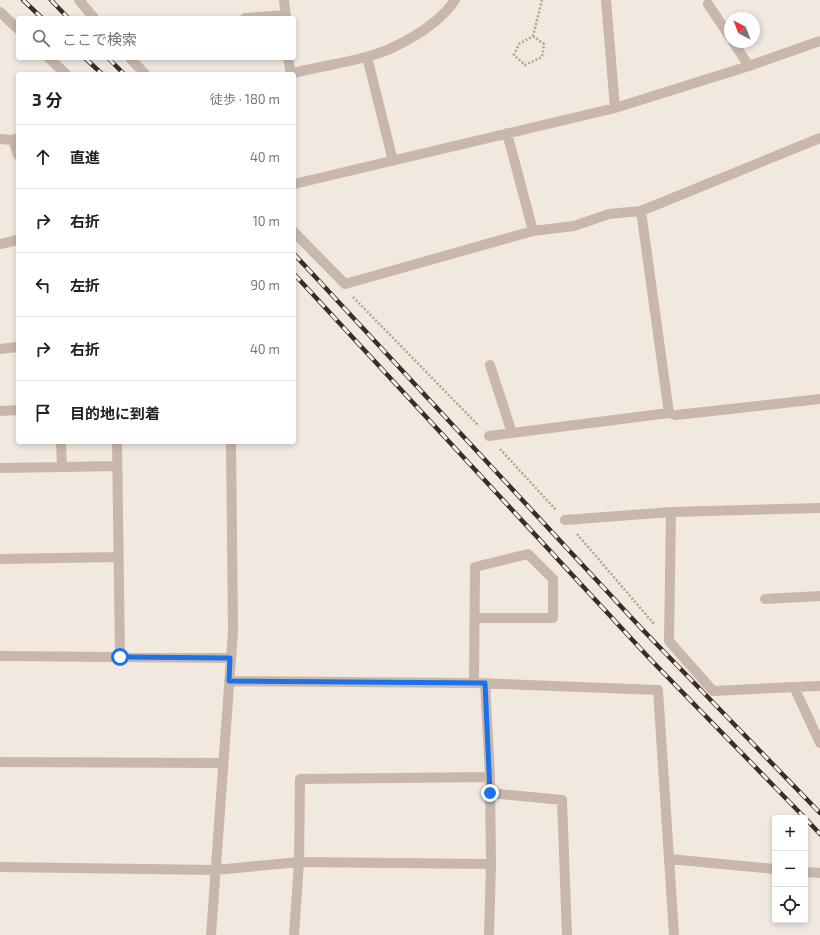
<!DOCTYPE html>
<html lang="ja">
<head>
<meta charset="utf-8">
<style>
  body { margin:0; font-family:"Exo 2","Noto Sans JP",sans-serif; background:#f2f2f2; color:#222 }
  .controls { position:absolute; right:12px; bottom:12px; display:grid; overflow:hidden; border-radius:4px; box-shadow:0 2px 6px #0003 }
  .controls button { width:36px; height:36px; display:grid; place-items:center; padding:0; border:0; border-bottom:1px solid #e0e0e0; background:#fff; color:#222; font:20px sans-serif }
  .compass { position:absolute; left:724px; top:12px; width:36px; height:36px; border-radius:50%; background:#fff; box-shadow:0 2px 6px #0003; rotate:318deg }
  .stop { position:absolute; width:12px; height:12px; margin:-9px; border:3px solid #1a73e8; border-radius:50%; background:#fff }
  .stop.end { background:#1a73e8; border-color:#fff; box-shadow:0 1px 4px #0008 }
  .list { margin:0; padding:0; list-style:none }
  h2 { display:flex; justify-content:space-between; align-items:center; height:52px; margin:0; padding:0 16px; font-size:17px }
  h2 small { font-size:13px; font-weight:400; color:#767676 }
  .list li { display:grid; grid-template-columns:26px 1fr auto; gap:12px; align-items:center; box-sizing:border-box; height:64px; padding:0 16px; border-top:1px solid #e0e0e0 }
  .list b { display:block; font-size:15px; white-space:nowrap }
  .list em { font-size:13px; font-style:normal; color:#767676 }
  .icon { flex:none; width:22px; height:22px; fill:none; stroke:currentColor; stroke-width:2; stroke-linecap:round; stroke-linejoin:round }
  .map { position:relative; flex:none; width:820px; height:935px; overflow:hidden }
  .search { position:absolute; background:#fff; box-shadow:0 2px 6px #0003; left:16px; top:16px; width:280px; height:44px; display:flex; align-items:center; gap:10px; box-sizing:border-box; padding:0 14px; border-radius:4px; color:#767676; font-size:15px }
  .panel { position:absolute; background:#fff; box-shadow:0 2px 6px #0003; left:16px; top:72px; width:280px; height:372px; border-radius:4px }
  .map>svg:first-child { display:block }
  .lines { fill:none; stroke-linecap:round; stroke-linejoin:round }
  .path { stroke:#b4a296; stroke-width:2.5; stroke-dasharray:2 2; stroke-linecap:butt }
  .minor { stroke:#c9b7ac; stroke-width:10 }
  .rail-casing { stroke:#372e2a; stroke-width:4.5 }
  .rail { stroke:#f9f2ec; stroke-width:3; stroke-dasharray:9; stroke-linecap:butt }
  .route { stroke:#1a73e8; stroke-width:5 }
</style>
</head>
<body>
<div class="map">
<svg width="820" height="935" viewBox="0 0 820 935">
  <rect width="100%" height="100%" fill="#f1e8e0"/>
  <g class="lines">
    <path class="path" d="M533,36L544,44L542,57L525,65L514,55L519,44L533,36L542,0
      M353,297L479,426
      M500,449L556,510
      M577,534L654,624"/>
    <path class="minor" d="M79,0L94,18
      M284,0L286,18
      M606,0L615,108
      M708,4L730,37
      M0,12L18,29
      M245,18L286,15
      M733,42L749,66
      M367,57L393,161
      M49,58L66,74
      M130,58L145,74
      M288,58L291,74
      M290,74C315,67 341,64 366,57C395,50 438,26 455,0
      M507,133L533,231
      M0,139L13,140L18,138
      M13,140L18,155
      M294,184L615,108L749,66L820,41
      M641,211L669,413
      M294,232L345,284L533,231L574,226L609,214L641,211L820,138
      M0,244L18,240
      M0,349L18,347
      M490,365L512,433
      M0,411L18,410
      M489,436L669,413L676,415L820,399
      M61,442L62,467L117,466
      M117,442L120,657
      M0,468L62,467
      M671,512L669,641L713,691L794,687
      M565,520L671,512L820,508
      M0,559L118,557
      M765,599L820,596
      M0,656L230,658
      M229,681L474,683L658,690L674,935
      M474,683L475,567L528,554L553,579V618H475
      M485,683L490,777
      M820,686L794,687L820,743
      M0,762L223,763
      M490,793L562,800L567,935
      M669,859L775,869
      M0,867L216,870L299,862L491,864L490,777L300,779L299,862L294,935
      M805,872L820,873
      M211,935L233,631L231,442
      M489,935L491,864"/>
    <defs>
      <path id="rail" d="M23,0L42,18
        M51,0L68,18
        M85,58L102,74
        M108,58L124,74
        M294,254L641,628L820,813
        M294,274L651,660L805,818
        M805,818L820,834"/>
    </defs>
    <use href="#rail" class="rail-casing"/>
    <use href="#rail" class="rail"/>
  </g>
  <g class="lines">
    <path class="route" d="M120,657L230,658L229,681L485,683L490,793"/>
  </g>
</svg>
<div class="controls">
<button>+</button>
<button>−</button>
<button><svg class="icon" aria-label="locate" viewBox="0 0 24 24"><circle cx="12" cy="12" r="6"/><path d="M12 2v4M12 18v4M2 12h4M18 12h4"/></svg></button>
</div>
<svg class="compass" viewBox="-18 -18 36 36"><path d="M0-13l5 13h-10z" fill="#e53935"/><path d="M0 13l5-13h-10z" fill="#767676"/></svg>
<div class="stop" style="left:120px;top:657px"></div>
<div class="stop end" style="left:490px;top:793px"></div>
<div class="search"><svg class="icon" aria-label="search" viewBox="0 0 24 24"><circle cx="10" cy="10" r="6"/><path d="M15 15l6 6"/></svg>ここで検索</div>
<section class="panel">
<h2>3 分<small>徒歩 · 180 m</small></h2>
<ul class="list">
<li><svg class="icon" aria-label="ahead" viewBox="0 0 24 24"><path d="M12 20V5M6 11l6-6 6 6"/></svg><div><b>直進</b></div><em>40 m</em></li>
<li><svg class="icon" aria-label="right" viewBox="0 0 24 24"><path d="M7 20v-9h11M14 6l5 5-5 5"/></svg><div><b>右折</b></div><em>10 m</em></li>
<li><svg class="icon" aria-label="left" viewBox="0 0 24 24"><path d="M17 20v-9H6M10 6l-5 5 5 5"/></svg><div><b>左折</b></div><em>90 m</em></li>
<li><svg class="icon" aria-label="right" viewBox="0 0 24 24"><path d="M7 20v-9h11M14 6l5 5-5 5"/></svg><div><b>右折</b></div><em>40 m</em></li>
<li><svg class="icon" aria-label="arrive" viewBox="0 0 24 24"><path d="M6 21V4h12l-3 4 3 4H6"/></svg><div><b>目的地に到着</b></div></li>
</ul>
</section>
</div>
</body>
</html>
